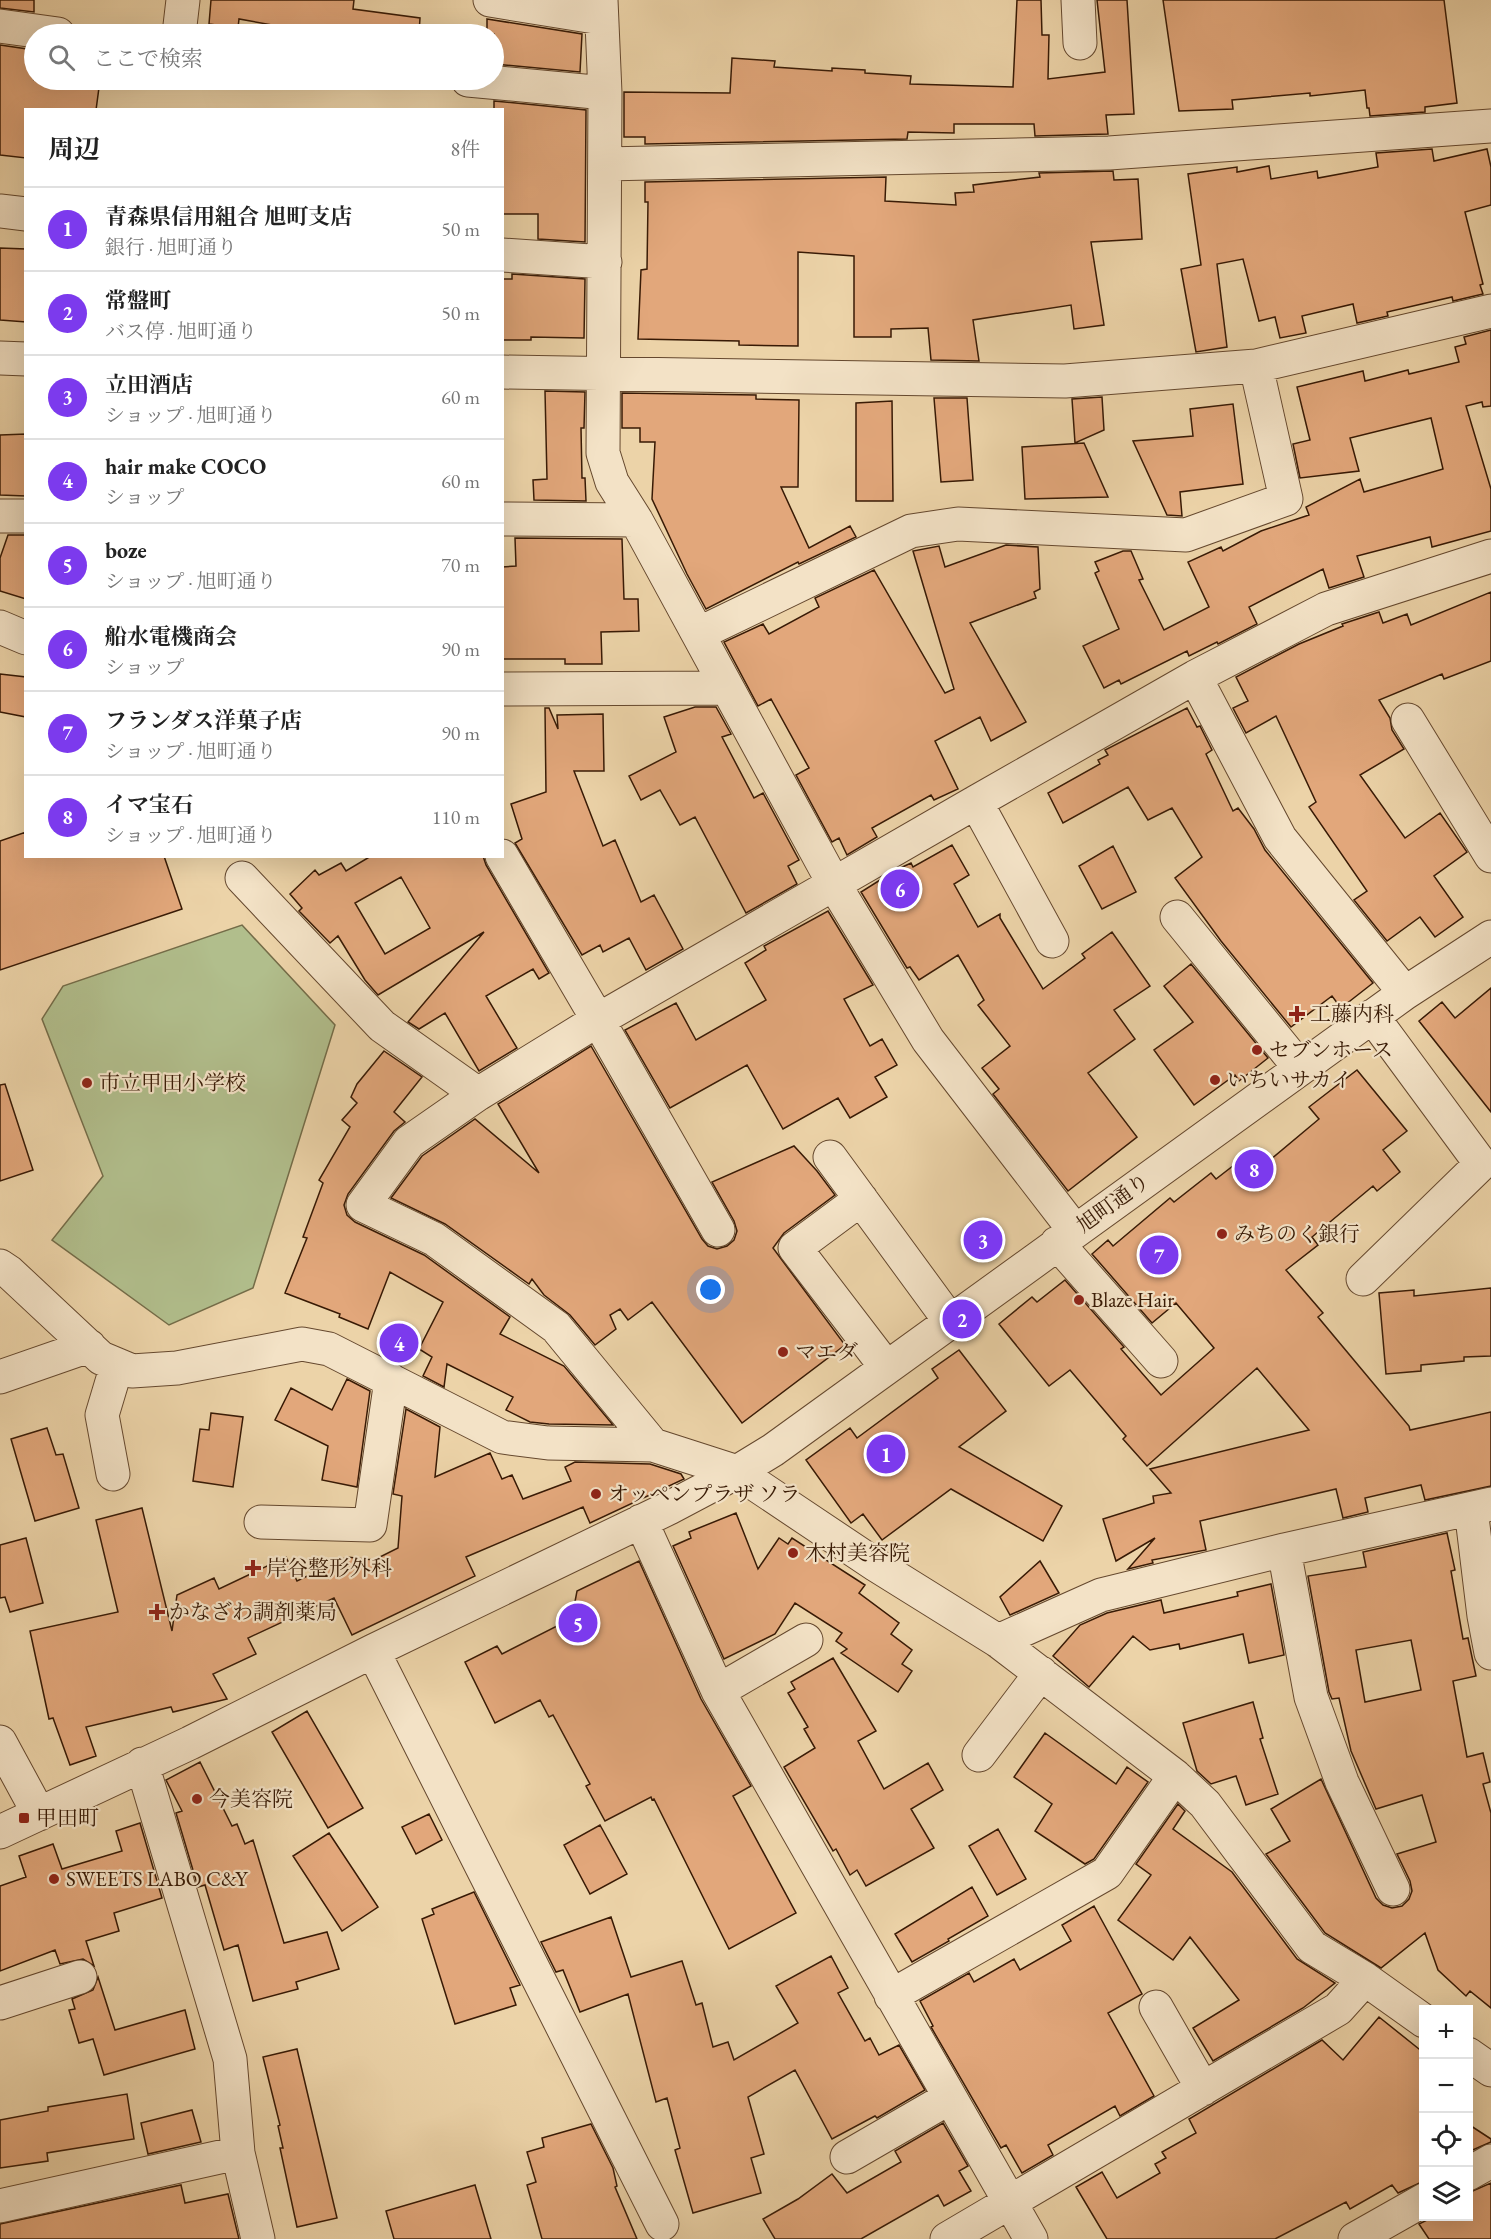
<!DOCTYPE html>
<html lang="ja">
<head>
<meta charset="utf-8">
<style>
  body { margin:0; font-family:"EB Garamond","Noto Serif JP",serif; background:#f2f2f2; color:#222 }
  .controls { position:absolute; right:18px; bottom:18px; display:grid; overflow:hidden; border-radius:0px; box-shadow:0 6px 24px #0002 }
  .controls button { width:54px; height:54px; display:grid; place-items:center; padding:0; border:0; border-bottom:2px solid #e0e0e0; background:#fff; color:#222; font:30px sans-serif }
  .you { position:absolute; left:711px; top:1290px; width:21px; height:21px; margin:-15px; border:4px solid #fff; border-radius:50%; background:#1a73e8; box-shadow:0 0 0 9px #1a73e833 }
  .badge { display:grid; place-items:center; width:39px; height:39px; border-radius:50%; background:#7c3aed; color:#fff; font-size:20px; font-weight:700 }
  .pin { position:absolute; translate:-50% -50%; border:3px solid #fff; box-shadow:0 2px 6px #0006 }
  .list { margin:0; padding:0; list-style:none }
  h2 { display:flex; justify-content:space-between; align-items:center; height:78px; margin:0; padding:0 24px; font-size:26px }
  h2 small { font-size:20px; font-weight:400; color:#767676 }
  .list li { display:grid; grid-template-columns:39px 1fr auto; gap:18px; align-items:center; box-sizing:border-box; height:84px; padding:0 24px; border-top:2px solid #e0e0e0 }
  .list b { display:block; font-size:22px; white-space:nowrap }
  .list p { margin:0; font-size:20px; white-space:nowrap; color:#767676 }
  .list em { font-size:20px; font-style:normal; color:#767676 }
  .icon { flex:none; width:33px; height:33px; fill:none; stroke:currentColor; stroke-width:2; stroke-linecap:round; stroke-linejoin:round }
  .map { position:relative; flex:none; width:1491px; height:2239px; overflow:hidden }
  .search { position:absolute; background:#fff; box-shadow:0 6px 24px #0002; left:24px; top:24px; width:480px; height:66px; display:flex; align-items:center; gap:15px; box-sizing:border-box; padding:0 21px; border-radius:33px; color:#767676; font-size:22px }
  .panel { position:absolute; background:#fff; box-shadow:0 6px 24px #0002; left:24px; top:108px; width:480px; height:750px; border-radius:0px }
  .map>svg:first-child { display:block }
  .green { fill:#b1be8c; stroke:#746c48; stroke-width:1.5 }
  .building { fill:#e2a77b; stroke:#381a05; stroke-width:1.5; fill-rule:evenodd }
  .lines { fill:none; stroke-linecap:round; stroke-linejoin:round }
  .minor-casing { stroke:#65482e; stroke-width:35 }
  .minor { stroke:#f3e2c6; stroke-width:33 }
  .poi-dot { fill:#8f2418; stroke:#f3e2c6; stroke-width:2 }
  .labels { text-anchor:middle; stroke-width:4.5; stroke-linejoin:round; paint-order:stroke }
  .poi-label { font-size:21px; fill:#381a05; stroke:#f3e2c6; text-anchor:start }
  .street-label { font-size:21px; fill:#381a05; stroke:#f3e2c6 }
</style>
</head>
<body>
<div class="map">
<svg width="1491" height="2239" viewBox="0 0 1491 2239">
  <rect width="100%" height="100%" fill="#ecd3a8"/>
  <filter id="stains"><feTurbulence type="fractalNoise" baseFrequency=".00333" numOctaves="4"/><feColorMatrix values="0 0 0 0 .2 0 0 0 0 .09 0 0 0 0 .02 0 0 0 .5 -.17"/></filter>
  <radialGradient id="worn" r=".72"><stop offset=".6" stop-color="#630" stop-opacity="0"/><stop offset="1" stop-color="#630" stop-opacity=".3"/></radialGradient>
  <path class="green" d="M242,925L335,1025L253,1288L169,1325L52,1240L103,1176L42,1019L63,986Z"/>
  <path class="building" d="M0,0H34V12L0,8Z
    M211,0H354L353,9L420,18L419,34H305L306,31L239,19L238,28L209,24Z
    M1017,0H1041L1042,35H1049L1048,79L1105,72L1097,0H1127L1134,114L1106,115L1108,134L1035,136L1034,124H954V133L908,132L907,139L645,144V137H624V92L730,93L732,58L775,61L774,67L832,71V68L865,70V73L911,76L910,84L1013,87Z
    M1163,0H1444L1457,103L1425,107V112L1370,116L1369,108H1367L1365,90L1310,96V93L1232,100L1233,109L1179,111Z
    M487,19L582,34L580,72L494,64V34H487Z
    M0,45L34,50V80H100L96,110H26V158L0,155Z
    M494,101L586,110L585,242L538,239V214H502V110H494Z
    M1432,149L1434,161L1487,149L1491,167V205L1465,212L1483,284L1480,285L1483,294L1453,301L1452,297L1387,312L1388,316L1357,323L1353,304L1302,316L1306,333L1280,338L1275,317L1259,321L1243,259L1217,264L1227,347L1196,352L1181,269L1201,265L1188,174L1237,167V172L1269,166L1271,179L1317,171L1318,178L1378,167L1376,153Z
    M1113,171L1114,180L1138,179L1142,239L1091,242L1104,325L1074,329L1071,305L973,320L979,361L931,360L928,328L891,329V337H854V256L798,252V346L739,345V341L638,339L641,270L647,269L648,202H645V182L886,177L885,201L956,205L955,193L974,192L973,185L1040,177L1039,173Z
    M0,248L26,249V322L0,320Z
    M512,274L585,279L584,338L531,337V340H502V279H512Z
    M1491,330V406L1483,407L1482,402L1466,406L1491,489V531L1432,547L1430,537L1357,556L1364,577L1329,588L1323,569L1249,607L1257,624L1218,644L1217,642L1189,656L1187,651L1121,684L1119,680L1104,688L1083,646L1119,629L1095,573L1099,571L1095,562L1123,551H1131L1143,579L1139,580L1164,630L1209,607L1188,562L1221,547L1223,551L1261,531L1309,515L1306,507L1360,479L1364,492L1443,469L1431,418L1350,438L1359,471L1300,478L1293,444L1310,440L1297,387L1363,371L1365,381L1408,370L1409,374L1459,362L1455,347L1466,344L1464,337Z
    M545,391L585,392L584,428H581L582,478H585L586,501L534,500L533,480L547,479Z
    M622,393L756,395V399L799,400L798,487H781L809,548L850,526L856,537L799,564L798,562L706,609L687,574L652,499L655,442H640V428H622Z
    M1102,397L1104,430L1075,443L1072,399Z
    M934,398H967L973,480L941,482Z
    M892,401L893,501H856V403Z
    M1233,404L1243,484L1180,492L1182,516L1167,515L1133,441L1193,436L1190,409Z
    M26,434V496L0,495V435Z
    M1084,443L1108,497L1025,499L1022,447Z
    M8,535H26V599L0,591V558Z
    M515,538L622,539L624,599H638L639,631L601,632L602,664H565V659H502V567L516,566Z
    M1006,545L1038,547L1040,589L1034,592L1036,598L970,623L1026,722L991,741L980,717L935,741L958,789L934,800L931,795L872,828L877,837L847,855L839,838L832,842L796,775L809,768L771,699L758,706L724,642L763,624L769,634L819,607L815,598L874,570L945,693L954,689L913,551L939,546L945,567Z
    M1491,592V661L1444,679L1442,674L1379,700L1390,718L1392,730L1404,749L1360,775L1405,838L1440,813L1467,852L1434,876L1463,917L1435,937L1420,917L1387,941L1354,900L1367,891L1309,807L1316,802L1276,716L1246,733L1233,708L1248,701L1236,677L1299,644L1343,626L1342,624L1379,612L1383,623L1407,614L1411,625Z
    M0,674L26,677V717L0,712Z
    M695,707H716L731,734L722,737L754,798L763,793L799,860L788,866L797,884L746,913L695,817L680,825L660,790L641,800L629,776L676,752L664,717Z
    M545,708H549L558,729L557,715L603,714L604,771H574L603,846L615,840L641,902L654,895L683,949L646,970L629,938L603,952L600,945L582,955L515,843L522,839L511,804L546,792Z
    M1187,708L1197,727L1200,726L1212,750L1206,754L1233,811L1238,808L1254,829L1265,850L1373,983L1341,1008L1332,996L1291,1027L1221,941L1175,878L1202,857L1172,808L1148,820L1128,787L1063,823L1048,793L1100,764L1098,760L1108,755L1105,750Z
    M26,832V856H164L182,909L0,970V841Z
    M952,845L969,875L954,884L978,927L1000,914V918L1043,989L1085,958L1082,954L1112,932L1150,986L1114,1010L1135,1039L1088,1073L1137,1137L1068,1191L993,1094L999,1089L982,1068L1010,1046L978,1005L984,1000L958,955L919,980L910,967L907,968L861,892L896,870L911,863L913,867Z
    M1113,846L1136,892L1102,909L1079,866Z
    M371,856H483L486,865L549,973L539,979L533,969L486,996L517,1048L479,1071L445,1013L419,1029L408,1022L484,932L378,995L365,980L338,936L330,943L299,911L302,908L290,894L315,870L319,875L341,863L346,871ZM401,877L430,928L385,954L355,903Z
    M828,911L873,985L844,999L870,1046L882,1039L897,1065L875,1077L887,1097L850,1118L838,1098L783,1129L747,1065L670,1108L625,1030L676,1003L696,1040L766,1000L745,963L766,950L764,946Z
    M1191,964L1268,1058L1239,1081L1235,1075L1194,1105L1154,1050L1193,1022L1164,986Z
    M1491,988V1112L1419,1021L1442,1002L1455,1018Z
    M591,1046L702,1239L708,1246L717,1249L727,1246L734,1240L737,1231L734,1221L712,1182L794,1146L817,1171L835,1195L784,1233L773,1248L845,1345L742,1423L652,1302L628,1320L620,1309L610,1315L616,1329L595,1345L570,1315L544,1295L532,1279L529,1284L445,1224L391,1198L422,1156L475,1119L539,1173L498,1104Z
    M384,1051L422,1077L394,1112L405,1122L394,1131L348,1194L344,1205L347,1215L355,1222L424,1255L510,1317L500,1334L564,1366L613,1425L549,1424L530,1422L506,1410L513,1397L447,1364L444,1387L423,1376L432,1357L419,1349L443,1302L390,1272L368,1329L339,1317L340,1314L285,1293L307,1238L303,1237L323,1183L319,1180L350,1127L342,1120L357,1103L351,1097L357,1084Z
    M1357,1070L1407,1131L1383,1150L1400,1172L1377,1191L1373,1186L1312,1237L1318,1245L1286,1270L1323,1313L1318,1317L1409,1426L1410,1430L1491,1412V1486L1425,1500L1421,1485L1365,1498L1368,1512L1343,1518L1336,1489L1200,1521L1206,1550L1152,1560L1153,1563L1128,1569L1155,1538L1116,1561L1103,1519L1154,1503L1153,1496L1171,1493L1150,1469L1309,1430L1257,1368L1147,1466L1123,1439L1126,1436L1070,1370L1049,1386L999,1324L1032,1297L1037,1302L1065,1280L1124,1347L1121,1349L1161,1395L1214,1348L1176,1303L1152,1323L1092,1254L1108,1240L1113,1246L1170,1198L1174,1202L1211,1173L1216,1179L1247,1155L1258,1170L1319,1119L1309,1107Z
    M5,1084L33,1170L0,1181V1085Z
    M1491,1288V1356L1464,1357V1361L1421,1365V1371L1386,1374L1379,1293L1414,1290V1296Z
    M959,1350L1006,1411L959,1447L1062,1506L1043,1541L951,1489L882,1540L863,1514L851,1523L806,1460L850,1428L857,1438L938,1378L932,1369Z
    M347,1379L370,1391L357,1487L322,1480L328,1446L275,1420L291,1388L332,1410Z
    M406,1409L440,1427L435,1477L490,1453L502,1479L512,1475L523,1499L571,1481L565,1467L575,1462L650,1464L681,1474L684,1479L590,1523L583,1507L466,1557L475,1576L352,1635L334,1598L248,1638L256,1654L213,1674L227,1699L173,1712L171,1707L86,1727L96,1756L70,1765L53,1718L49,1719L30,1631L118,1612L96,1520L142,1508L172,1631L177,1595L214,1578L219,1589L286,1557L297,1581L347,1557L374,1560L398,1548L402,1496L393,1494Z
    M211,1413L243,1417L233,1487L193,1481L200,1429L209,1430Z
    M47,1428L56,1455L63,1454L79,1508L35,1521L11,1439Z
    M736,1513L758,1569L779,1538L788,1544L792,1538L865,1585L859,1593L899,1623L891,1634L912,1650L902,1664L912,1671L898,1692L841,1653L847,1649L836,1641L842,1633L795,1603L775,1634L724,1659L673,1546L691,1538L689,1532Z
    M1447,1533L1455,1570L1451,1571L1463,1639L1468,1638L1476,1676L1453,1681L1467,1757L1483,1753L1490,1782L1483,1784L1491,1813V2008L1470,1991L1466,1996L1438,1970L1425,1933L1381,1968L1325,1933L1266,1854L1290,1841L1271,1809L1321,1779L1376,1898L1383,1905L1392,1908L1402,1906L1409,1899L1412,1891L1410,1881L1397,1854L1436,1842L1422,1795L1376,1809L1351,1751L1339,1698L1332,1699L1329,1692L1308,1576L1366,1567L1363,1552ZM1411,1640L1421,1690L1365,1702L1356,1650Z
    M26,1538L43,1603L10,1612L5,1597L0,1598V1545Z
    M639,1561L701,1699L751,1786L733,1796L796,1913L729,1949L654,1799L652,1800L651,1797L605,1821L586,1786L590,1784L553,1715L549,1717L540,1700L495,1723L465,1662L497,1646L502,1654L567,1621L562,1613L574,1607L577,1591Z
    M1040,1561L1059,1593L1010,1615L1000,1597Z
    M1271,1584L1284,1655L1249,1663L1243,1634L1180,1649L1179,1644L1150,1650L1133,1636L1089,1687L1053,1656L1080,1625L1107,1613L1161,1600L1164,1613L1238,1596L1237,1592Z
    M833,1658L876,1731L858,1741L884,1789L928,1763L943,1790L911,1809L934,1848L866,1886L857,1870L850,1875L836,1849L833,1851L784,1767L815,1748L804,1729L808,1727L788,1693L795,1689L791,1682Z
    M1253,1702L1263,1738L1260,1739L1278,1794L1246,1805L1236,1776L1211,1784L1197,1771L1183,1723Z
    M307,1711L363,1808L328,1828L272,1732Z
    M1045,1733L1116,1784L1127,1767L1148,1782L1094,1859L1085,1864L1035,1831L1052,1804L1014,1777Z
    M200,1762L232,1826L237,1824L245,1844L253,1840L284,1943L327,1932L339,1969L296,1982L298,1989L253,2001L238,1945L224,1950L205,1885L198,1887L176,1813L182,1811L166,1780Z
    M1178,1804L1185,1811L1173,1829L1232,1872L1297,1959L1335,1983L1303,2008L1213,2061L1193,2028L1239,2000L1190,1937L1173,1960L1118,1920L1151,1875L1136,1864Z
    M429,1814L442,1840L416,1854L402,1827Z
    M140,1823L162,1898L114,1913L119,1931L86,1941L94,1966L83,1959L60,1964L55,1950L0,1971V1886L26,1877L19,1856L53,1844L62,1869L122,1851L116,1831Z
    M600,1825L627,1874L590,1894L564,1845Z
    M998,1829L1026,1879L997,1895L969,1846Z
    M329,1833L378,1907L342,1931L293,1856Z
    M972,1887L988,1916L948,1939L949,1941L912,1962L895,1934Z
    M474,1892L520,1985L510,1988L516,2005L455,2024L422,1919L434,1914L432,1909Z
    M1094,1906L1142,1994L1108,2013L1154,2096L1120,2116L1115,2106L1048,2145L1053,2155L1022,2173L1006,2145L1001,2148L931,2027L933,2026L920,2001L969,1973L974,1982L1014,1959L1020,1970L1071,1941L1062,1925Z
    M611,1917L631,1977L682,1961L696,2005L702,2003L713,2047L728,2042L734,2060L798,2023L776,1986L831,1956L848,1988L838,1993L865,2041L870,2038L879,2055L899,2045L925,2090L877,2118L875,2116L832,2139L795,2070L748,2097L764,2154L751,2158L761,2193L693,2213L675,2150L680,2148L667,2098L656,2102L628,1994L580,2012L563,1970L556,1972L541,1942Z
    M98,1977L115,2030L185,2010L195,2049L104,2075L93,2039L79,2043L69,2010L75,2009L72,1999L93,1990Z
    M1379,2017L1424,2053V2181L1398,2193L1392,2185L1350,2209L1346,2202L1275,2239H1107L1076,2187L1102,2172L1117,2198L1160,2173L1155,2164L1166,2158L1162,2152L1196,2133L1189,2119L1322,2040L1343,2060Z
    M297,2049L337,2218L297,2227L280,2148H283L278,2126L280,2125L263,2057Z
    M127,2094L134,2139L47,2153L48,2161L0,2168V2120L48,2111V2107Z
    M192,2110L201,2142L148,2154L141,2123Z
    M943,2123L968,2166L959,2171L971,2191L944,2206L938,2195L861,2239H775L763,2219L798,2199L832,2174L847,2193L901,2162L895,2151Z
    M591,2124L613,2168L617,2186L615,2187L637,2239H542L527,2185L536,2182L527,2152L544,2147L542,2138Z
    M1468,2124L1491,2139V2142L1468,2152Z
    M1491,2183V2239H1429L1419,2224L1433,2217H1468V2193Z
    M181,2185L185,2203L228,2194L239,2239H0V2224Z
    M475,2185L491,2239H394L386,2211Z"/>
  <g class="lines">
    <defs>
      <path id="minor" d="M490,0L601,18
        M601,0L605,93L603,453L612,482L636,520L834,884L928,1040L1075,1231
        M1078,0L1080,43
        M0,26L58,34
        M179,34L183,0
        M468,80L605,93
        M605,164L1109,153L1491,126
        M0,211L26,214
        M502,255L605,262
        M0,358L26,359
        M502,372L1065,381L1256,366L1491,311
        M0,516H26
        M502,519L636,520
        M0,627L26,638
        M698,634L911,531L958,524L1186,535L1286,499L1256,366
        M1195,677L1280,838L1405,993
        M502,689L727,688
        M1408,720L1491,856
        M976,802L1052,941
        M502,856L598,1020L718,1230
        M242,878L382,1026L478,1094
        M1177,917L1300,1068
        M830,1157L950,1321
        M861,1199L795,1248L886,1367
        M1057,1243L1161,1361
        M0,1266L9,1272L101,1358L132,1371L177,1368L302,1344L329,1349L502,1437L548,1443L653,1445L737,1472L876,1565L998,1641L1175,1776L1205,1804L1312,1947L1365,1979L1424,2021
        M1363,1279L1481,1164L1372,1016
        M0,1377L89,1346
        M653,1445L556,1327L434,1239L363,1205L409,1142L478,1094L598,1020L976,802L1195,677L1326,609L1491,556
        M113,1474L102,1415L117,1365
        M1471,1509L1484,1616L1491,1653
        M641,1521L718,1691L1031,2239
        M261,1522L370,1525L391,1380
        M1284,1550L1311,1697L1342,1782L1393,1889
        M998,1641L1101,1595L1284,1550L1491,1504
        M373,1651L662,2224
        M718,1691L806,1640
        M0,1742L39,1814
        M979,1755L1041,1673
        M142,1764L230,2059L238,2153L258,2239
        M0,1832L190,1743L373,1651L669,1508L737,1472L773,1450L1405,993L1491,937
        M891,1996L1107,1873L1175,1776
        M0,2003L80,1977
        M1156,2007L1203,2089
        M1468,2054L1491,2070
        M847,2157L949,2098
        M1468,2174L1491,2161
        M0,2206L238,2153
        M947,2239L1338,2009L1365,1979
        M1355,2239L1424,2200"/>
    </defs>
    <use href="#minor" class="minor-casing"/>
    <use href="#minor" class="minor"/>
  </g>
  <g class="poi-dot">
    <path d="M1294 1005h6v6h6v6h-6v6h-6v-6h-6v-6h6z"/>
    <circle cx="1257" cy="1050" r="6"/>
    <circle cx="1215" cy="1080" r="6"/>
    <circle cx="87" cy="1083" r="6"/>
    <circle cx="1222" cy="1234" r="6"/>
    <circle cx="1079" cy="1300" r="6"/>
    <circle cx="783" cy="1352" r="6"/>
    <circle cx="596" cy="1494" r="6"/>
    <circle cx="793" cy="1553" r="6"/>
    <path d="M250 1559h6v6h6v6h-6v6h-6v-6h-6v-6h6z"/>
    <path d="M154 1603h6v6h6v6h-6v6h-6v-6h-6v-6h6z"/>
    <circle cx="197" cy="1799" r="6"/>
    <rect x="18" y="1812" width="12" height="12" rx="3"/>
    <circle cx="54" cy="1879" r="6"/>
  </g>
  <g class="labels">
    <g class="poi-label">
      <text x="1310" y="1021">工藤内科</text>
      <text x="1269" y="1057">セブンホース</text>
      <text x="1227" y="1087">いちいサカイ</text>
      <text x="99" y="1090">市立甲田小学校</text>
      <text x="1234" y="1241">みちのく銀行</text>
      <text x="1091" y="1307">Blaze Hair</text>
      <text x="795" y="1359">マエダ</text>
      <text x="608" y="1501">オッペンプラザ ソラ</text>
      <text x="805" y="1560">木村美容院</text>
      <text x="266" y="1575">岸谷整形外科</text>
      <text x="169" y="1619">かなざわ調剤薬局</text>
      <text x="209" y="1806">今美容院</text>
      <text x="36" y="1825">甲田町</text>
      <text x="66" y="1886">SWEETS LABO C&amp;Y</text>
    </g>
    <g class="street-label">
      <text transform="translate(1113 1203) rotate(-36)" y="7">旭町通り</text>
    </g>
  </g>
  <rect width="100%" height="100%" filter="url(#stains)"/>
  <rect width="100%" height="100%" fill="url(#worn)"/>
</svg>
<div class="controls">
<button>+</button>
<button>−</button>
<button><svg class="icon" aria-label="locate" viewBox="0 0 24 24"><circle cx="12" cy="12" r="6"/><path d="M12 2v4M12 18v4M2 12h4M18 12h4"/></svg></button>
<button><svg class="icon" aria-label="layers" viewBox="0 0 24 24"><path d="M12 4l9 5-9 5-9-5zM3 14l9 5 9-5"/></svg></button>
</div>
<div class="you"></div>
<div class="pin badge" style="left:886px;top:1454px">1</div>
<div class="pin badge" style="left:962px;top:1319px">2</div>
<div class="pin badge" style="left:983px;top:1240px">3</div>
<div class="pin badge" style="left:399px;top:1343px">4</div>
<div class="pin badge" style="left:578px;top:1623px">5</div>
<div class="pin badge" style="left:900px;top:889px">6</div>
<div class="pin badge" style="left:1159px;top:1255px">7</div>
<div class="pin badge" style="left:1254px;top:1169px">8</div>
<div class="search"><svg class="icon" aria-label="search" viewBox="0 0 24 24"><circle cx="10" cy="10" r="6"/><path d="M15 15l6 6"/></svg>ここで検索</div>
<section class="panel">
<h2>周辺<small>8件</small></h2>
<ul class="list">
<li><span class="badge">1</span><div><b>青森県信用組合 旭町支店</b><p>銀行 · 旭町通り</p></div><em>50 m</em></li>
<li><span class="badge">2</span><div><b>常盤町</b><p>バス停 · 旭町通り</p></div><em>50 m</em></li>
<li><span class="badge">3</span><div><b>立田酒店</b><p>ショップ · 旭町通り</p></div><em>60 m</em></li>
<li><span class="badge">4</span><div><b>hair make COCO</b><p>ショップ</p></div><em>60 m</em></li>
<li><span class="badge">5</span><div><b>boze</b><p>ショップ · 旭町通り</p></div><em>70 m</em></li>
<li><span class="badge">6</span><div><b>船水電機商会</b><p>ショップ</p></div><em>90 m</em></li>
<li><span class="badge">7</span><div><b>フランダス洋菓子店</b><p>ショップ · 旭町通り</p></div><em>90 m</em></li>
<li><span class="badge">8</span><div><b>イマ宝石</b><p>ショップ · 旭町通り</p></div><em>110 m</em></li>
</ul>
</section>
</div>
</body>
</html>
